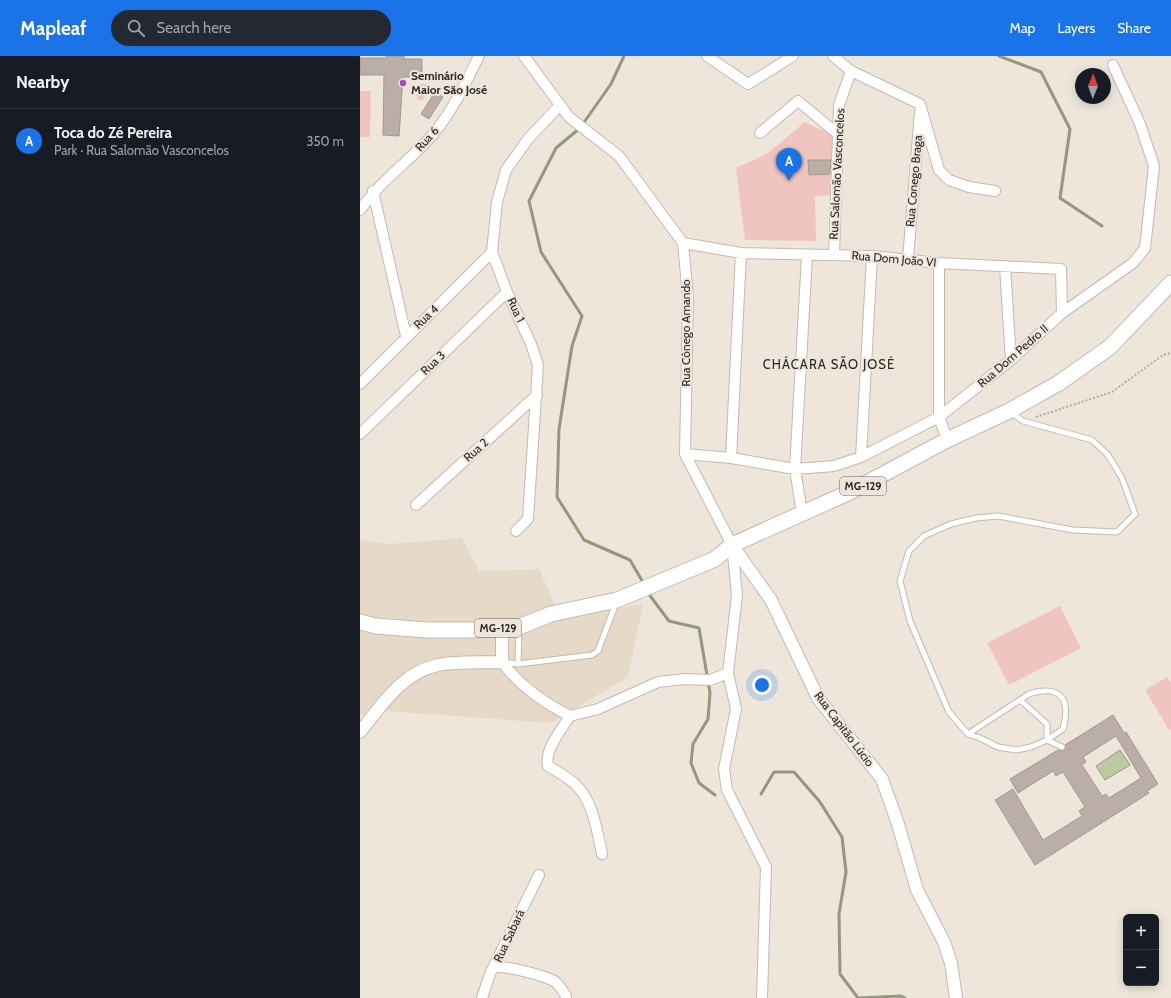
<!DOCTYPE html>
<html lang="en">
<head>
<meta charset="utf-8">
<style>
  body { margin:0; font-family:Cabin,sans-serif; background:#242831; color:#f1f3f6 }
  .controls { position:absolute; right:12px; bottom:12px; display:grid; overflow:hidden; border-radius:6px; box-shadow:0 2px 10px #0003 }
  .controls button { width:36px; height:36px; display:grid; place-items:center; padding:0; border:0; border-bottom:1px solid #363941; background:#171b24; color:#f1f3f6; font:20px sans-serif }
  .compass { position:absolute; left:715px; top:12px; width:36px; height:36px; border-radius:50%; background:#171b24; box-shadow:0 2px 10px #0003; rotate:1deg }
  .you { position:absolute; left:402px; top:629px; width:14px; height:14px; margin:-10px; border:3px solid #fff; border-radius:50%; background:#1a73e8; box-shadow:0 0 0 6px #1a73e833 }
  .badge { display:grid; place-items:center; width:26px; height:26px; border-radius:50%; background:#1a73e8; color:#fff; font-size:13px; font-weight:700 }
  .pin { position:absolute; translate:-50% -33px; filter:drop-shadow(0 1px 2px #0008) }
  .pin::after { content:''; position:absolute; top:21px; width:14px; height:12px; background:inherit; clip-path:polygon(0 0,100% 0,50% 100%) }
  .list { margin:0; padding:0; list-style:none }
  h2 { display:flex; justify-content:space-between; align-items:center; height:52px; margin:0; padding:0 16px; font-size:17px }
  h2 small { font-size:13px; font-weight:400; color:#9ea1a6 }
  .list li { display:grid; grid-template-columns:26px 1fr auto; gap:12px; align-items:center; box-sizing:border-box; height:64px; padding:0 16px; border-top:1px solid #363941 }
  .list b { display:block; font-size:15px; white-space:nowrap }
  .list p { margin:0; font-size:13px; white-space:nowrap; color:#9ea1a6 }
  .list em { font-size:13px; font-style:normal; color:#9ea1a6 }
  .icon { flex:none; width:22px; height:22px; fill:none; stroke:currentColor; stroke-width:2; stroke-linecap:round; stroke-linejoin:round }
  .map { position:relative; flex:none; width:811px; height:942px; overflow:hidden }
  header { display:flex; align-items:center; gap:24px; box-sizing:border-box; height:56px; padding:0 20px; background:#1a73e8; color:#fff }
  header strong { font-size:19px }
  nav { display:flex; gap:22px; margin-inline-start:auto; font-size:14px }
  .search { width:280px; height:36px; background:#242831; display:flex; align-items:center; gap:10px; box-sizing:border-box; padding:0 14px; border-radius:22px; color:#9ea1a6; font-size:15px }
  main { display:flex }
  aside { flex:1; background:#171b24 }
  .map>svg:first-child { display:block }
  .built { fill:#e7d9c8 }
  .green { fill:#f0c5bf }
  .water { fill:#bec9a1; stroke:#92997c }
  .lines { fill:none; stroke-linecap:round; stroke-linejoin:round }
  .stream { stroke:#92997c; stroke-width:3 }
  .building { fill:#bbaea7; stroke:#a49790; fill-rule:evenodd }
  .service-casing { stroke:#c2baaf; stroke-width:7 }
  .minor-casing { stroke:#c2baaf; stroke-width:12 }
  .tertiary-casing { stroke:#c2baaf; stroke-width:14 }
  .primary-casing { stroke:#c2baaf; stroke-width:17 }
  .path { stroke:#b2aca3; stroke-width:2; stroke-dasharray:2 2; stroke-linecap:butt }
  .service { stroke:#fff; stroke-width:5 }
  .minor { stroke:#fff; stroke-width:10 }
  .tertiary { stroke:#fff; stroke-width:12 }
  .primary { stroke:#fff; stroke-width:15 }
  .poi-dot { fill:#a64fbc; stroke:#eee6db; stroke-width:1.5 }
  .labels { text-anchor:middle; stroke-width:4; stroke-linejoin:round; paint-order:stroke }
  .shield { fill:#eee6db; stroke:#66625c; stroke-width:1 }
  .shield-label { font-size:11px; font-weight:bold; fill:#2c2925 }
  .poi-label { font-size:12px; font-weight:bold; fill:#2c2925; stroke:#eee6db; text-anchor:start }
  .street-label { font-size:12px; fill:#2c2925; stroke:#eee6db }
  .neighbourhood-label { font-size:13px; letter-spacing:1px; fill:#2c2925; stroke:#eee6db }
</style>
</head>
<body>
<header>
<strong>Mapleaf</strong>
<div class="search"><svg class="icon" aria-label="search" viewBox="0 0 24 24"><circle cx="10" cy="10" r="6"/><path d="M15 15l6 6"/></svg>Search here</div>
<nav><a>Map</a><a>Layers</a><a>Share</a></nav>
</header>
<main>
<aside>
<h2>Nearby<small></small></h2>
<ul class="list">
<li><span class="badge">A</span><div><b>Toca do Zé Pereira</b><p>Park · Rua Salomão Vasconcelos</p></div><em>350 m</em></li>
</ul>
</aside>
<div class="map">
<svg width="811" height="942" viewBox="0 0 811 942">
  <rect width="100%" height="100%" fill="#eee6db"/>
  <path class="built" d="M102,482L119,515L179,513L201,562L283,548L268,621L191,667L25,655L0,659V484L29,488Z"/>
  <path class="green" d="M59,28H68L70,30L63,44H58L55,37V30Z
    M0,35H11L10,81H0Z
    M445,66L483,84L479,139L455,140L456,185L385,184L376,112L408,97Z
    M700,550L721,592L649,629L627,587Z
    M807,621L811,627V673L809,674L785,634Z"/>
  <path class="water" d="M760,694L770,709L745,724L736,710Z"/>
  <g class="lines">
    <path class="stream" d="M264,0L251,28L220,72L196,92L169,145L181,196L222,260L212,290L199,373L197,441L224,484L270,504L284,528
      M639,0L681,16L710,73L700,142L742,170
      M288,537L309,565L339,572L350,637L348,663L333,688L331,707L339,727L355,739
      M401,738L414,716H434L460,746L482,781L486,816L479,858L480,918L498,942L541,940L545,942"/>
  </g>
  <path class="building" d="M26,0H44V3H62V21H43L39,80L23,79L24,19H0V2H26Z
    M75,36L83,41L69,63L61,58Z
    M448,104H471L470,118L449,119Z
    M753,659L764,677L766,676L798,728L787,735L789,737L675,809L635,744L653,733L683,784L722,760L719,755L725,751L703,716L696,720L693,715L658,737L650,723L698,694H704L705,689ZM756,680L781,722L749,742L746,738L742,740L722,709L726,706L723,701Z"/>
  <g class="lines">
    <defs>
      <path id="service" d="M143,606L158,608L232,599L238,595L256,547
        M158,608L159,572
        M660,644L687,668V684L702,691
        M608,678L669,638C701,628 711,643 703,673L687,684L671,691L656,694L638,691L620,682L608,678L589,656L550,565L540,525L549,495L564,480L591,468L616,462L638,460L713,474L757,476L775,458L762,422L748,399L732,384L663,365L651,356"/>
      <path id="minor" d="M164,0L209,61L259,100L323,187L328,241L325,398L372,489L377,539L368,617L376,653L364,713L367,734L406,811L402,942
        M347,0L388,28L433,0
        M473,0L491,15L560,48L579,114L589,124L609,131L635,135
        M400,77L438,45L479,79
        M13,135L46,280
        M0,154C20,126 43,110 66,86C90,61 104,30 119,0
        M323,187L381,197L512,200L579,207L701,213L702,257
        M474,199L479,49L491,15
        M548,203L560,56
        M579,207V361L587,384
        M645,210L651,304
        M0,328L132,196
        M0,378L147,236
        M325,398L371,402L435,413L474,410L501,401L579,361L651,304L702,257L773,207L785,192L794,110L780,68L753,9
        M501,401L512,200
        M371,402L381,197
        M56,449L177,339
        M442,457L435,413L447,200
        M156,475L168,463L178,309L171,288L147,236L132,196L137,146L146,114L168,83L200,49
        M142,606C160,630 184,647 210,660L238,653L298,626L325,623L350,624L368,617
        M210,660C202,673 184,694 188,710C196,715 206,720 214,727C233,743 237,775 242,798
        M135,911C147,910 183,919 194,925C199,928 203,935 206,940V942
        M122,942L130,918L179,819"/>
      <path id="tertiary" d="M372,489L411,544L458,642L522,723L538,768L557,834L584,886L591,907L596,942
        M0,676C21,650 42,616 78,609C98,605 122,607 142,606V572"/>
      <path id="primary" d="M0,566L16,570L66,574H113L159,571L191,558L257,544L355,503L372,489L490,436L587,384L649,355L699,327L750,291L811,227"/>
    </defs>
    <use href="#service" class="service-casing"/>
    <use href="#minor" class="minor-casing"/>
    <use href="#tertiary" class="tertiary-casing"/>
    <use href="#primary" class="primary-casing"/>
    <path class="path" d="M676,361L752,336L803,299L811,297"/>
    <use href="#service" class="service"/>
    <use href="#minor" class="minor"/>
    <use href="#tertiary" class="tertiary"/>
    <use href="#primary" class="primary"/>
  </g>
  <circle class="poi-dot" cx="43" cy="27" r="4"/>
  <g class="labels">
    <g class="shield">
      <rect x="480" y="421" width="46" height="18" rx="3"/>
      <rect x="115" y="563" width="46" height="18" rx="3"/>
    </g>
    <g class="shield-label">
      <text x="503" y="434">MG-129</text>
      <text x="138" y="576">MG-129</text>
    </g>
    <g class="poi-label">
      <text x="51" y="24">Seminário<tspan x="51" dy="14">Maior São José</tspan></text>
    </g>
    <g class="street-label">
      <text transform="translate(67 83) rotate(-48)" y="4">Rua 6</text>
      <text transform="translate(477 118) rotate(-87)" y="4">Rua Salomão Vasconcelos</text>
      <text transform="translate(554 125) rotate(-85)" y="4">Rua Conego Braga</text>
      <text transform="translate(534 203) rotate(5)" y="4">Rua Dom João VI</text>
      <text transform="translate(156 254) rotate(65)" y="4">Rua 1</text>
      <text transform="translate(66 261) rotate(-44)" y="4">Rua 4</text>
      <text transform="translate(326 277) rotate(-90)" y="4">Rua Cônego Amando</text>
      <text transform="translate(653 300) rotate(-41)" y="4">Rua Dom Pedro II</text>
      <text transform="translate(73 307) rotate(-44)" y="4">Rua 3</text>
      <text transform="translate(116 394) rotate(-42)" y="4">Rua 2</text>
      <text transform="translate(484 673) rotate(53)" y="4">Rua Capitão Lúcio</text>
      <text transform="translate(149 880) rotate(-65)" y="4">Rua Sabará</text>
    </g>
    <g class="neighbourhood-label">
      <text x="469" y="313">CHÁCARA SÃO JOSÉ</text>
    </g>
  </g>
</svg>
<div class="controls">
<button>+</button>
<button>−</button>
</div>
<svg class="compass" viewBox="-18 -18 36 36"><path d="M0-13l5 13h-10z" fill="#e53935"/><path d="M0 13l5-13h-10z" fill="#9ea1a6"/></svg>
<div class="you"></div>
<div class="pin badge" style="left:429px;top:125px">A</div>
</div>
</main>
</body>
</html>
